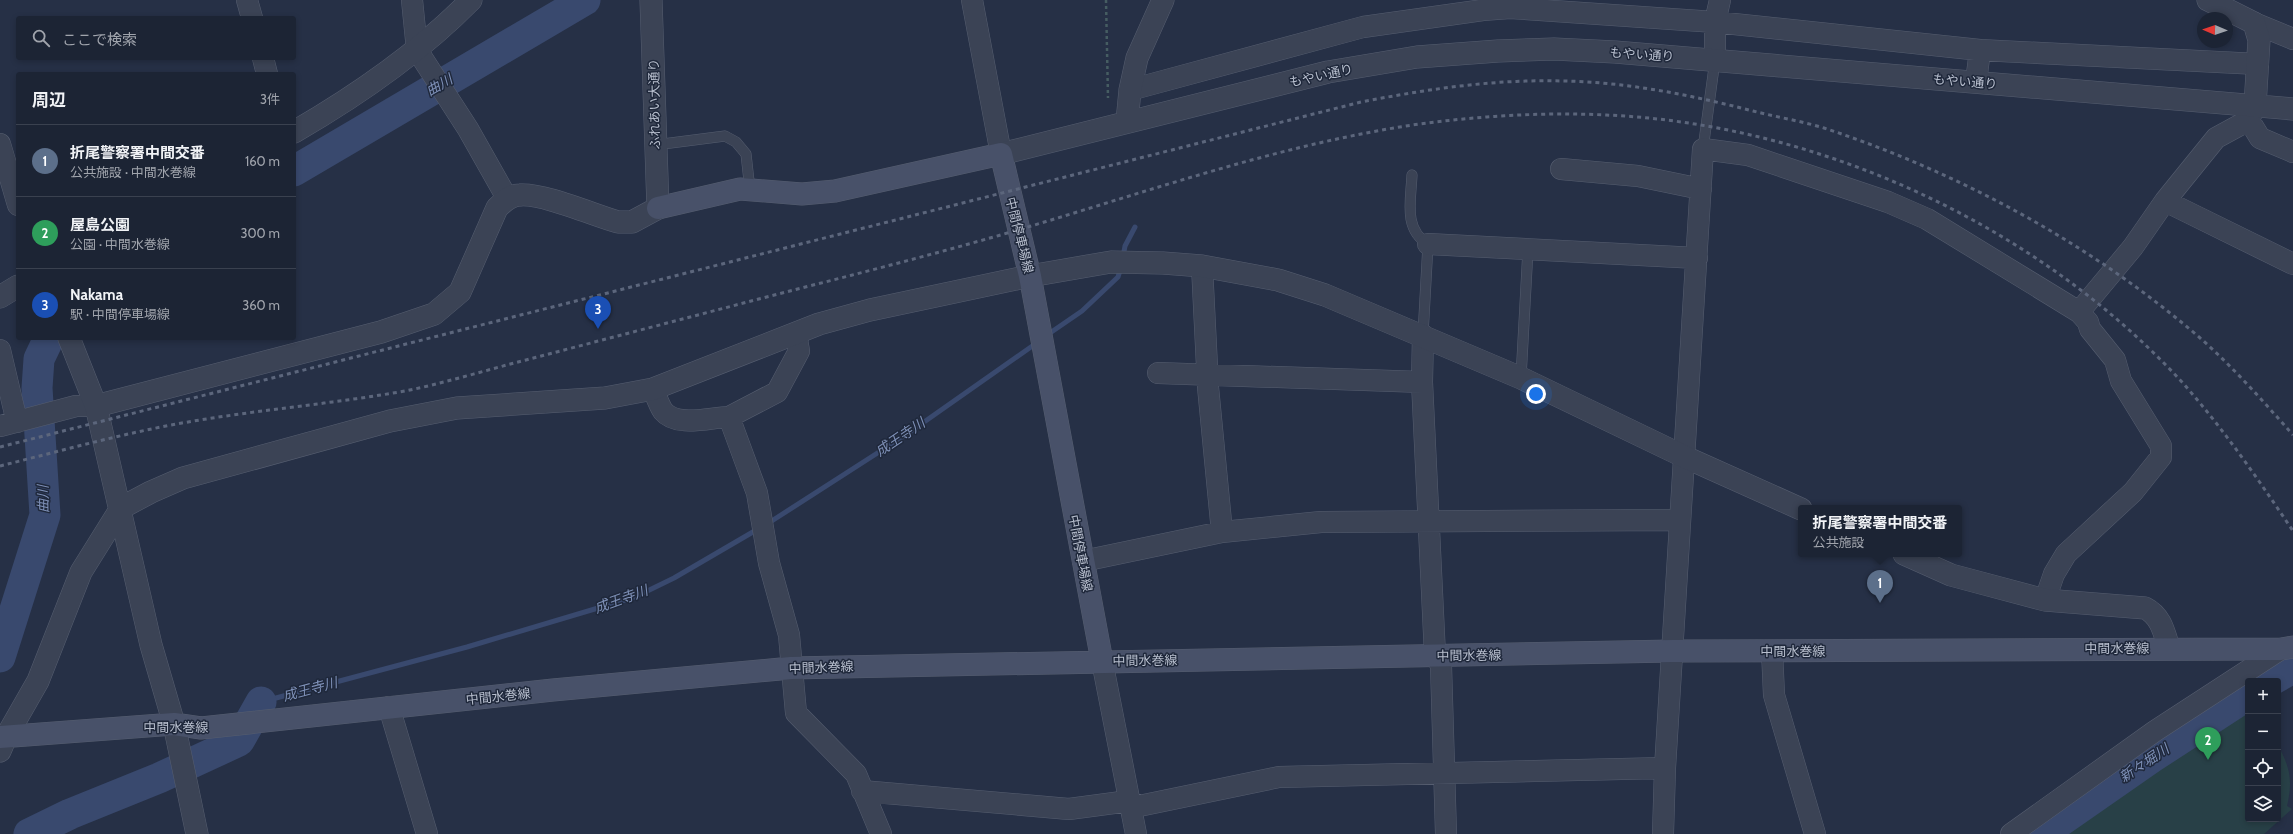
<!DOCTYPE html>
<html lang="ja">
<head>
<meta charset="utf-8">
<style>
  body { margin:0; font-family:Cabin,"Noto Sans JP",sans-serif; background:#252c3c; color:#f1f3f6 }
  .controls { position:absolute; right:12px; bottom:12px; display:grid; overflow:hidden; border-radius:4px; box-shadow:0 2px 6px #0003 }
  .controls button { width:36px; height:36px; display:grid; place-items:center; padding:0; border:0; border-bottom:1px solid #3a414f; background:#1c2434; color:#f1f3f6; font:20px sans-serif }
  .compass { position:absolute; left:2197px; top:12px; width:36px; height:36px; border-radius:50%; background:#1c2434; box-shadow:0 2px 6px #0003; rotate:272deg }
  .you { position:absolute; left:1536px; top:394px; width:14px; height:14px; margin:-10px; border:3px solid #fff; border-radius:50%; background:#1a73e8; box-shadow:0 0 0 6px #1a73e833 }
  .badge { display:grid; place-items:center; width:26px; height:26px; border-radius:50%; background:#ea580c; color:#fff; font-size:13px; font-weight:700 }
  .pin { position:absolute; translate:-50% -33px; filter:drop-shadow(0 1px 2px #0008) }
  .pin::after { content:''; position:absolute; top:21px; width:14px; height:12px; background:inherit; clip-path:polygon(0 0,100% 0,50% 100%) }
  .popup { position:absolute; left:1798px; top:505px; width:164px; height:52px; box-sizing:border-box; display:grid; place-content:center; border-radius:4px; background:#1c2434; filter:drop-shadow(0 1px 3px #0005); font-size:13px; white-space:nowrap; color:#a0a4ac }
  .popup b { font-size:15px; color:#f1f3f6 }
  .popup::after { content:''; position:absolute; left:50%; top:100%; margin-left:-8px; border:8px solid transparent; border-top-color:#1c2434 }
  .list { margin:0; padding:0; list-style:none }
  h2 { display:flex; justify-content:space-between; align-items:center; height:52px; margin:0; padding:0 16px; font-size:17px }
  h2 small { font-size:13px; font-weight:400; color:#a0a4ac }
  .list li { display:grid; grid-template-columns:26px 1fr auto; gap:12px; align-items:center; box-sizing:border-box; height:72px; padding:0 16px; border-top:1px solid #3a414f }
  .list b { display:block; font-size:15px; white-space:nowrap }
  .list p { margin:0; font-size:13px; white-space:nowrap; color:#a0a4ac }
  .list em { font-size:13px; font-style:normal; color:#a0a4ac }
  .icon { flex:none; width:22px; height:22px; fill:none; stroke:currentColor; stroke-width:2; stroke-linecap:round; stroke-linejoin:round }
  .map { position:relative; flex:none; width:2293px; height:834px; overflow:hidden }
  .search { position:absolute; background:#1c2434; box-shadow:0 2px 6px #0003; left:16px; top:16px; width:280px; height:44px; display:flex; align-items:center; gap:10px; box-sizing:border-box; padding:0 14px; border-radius:4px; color:#a0a4ac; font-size:15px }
  .panel { position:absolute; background:#1c2434; box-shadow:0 2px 6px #0003; left:16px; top:72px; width:280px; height:268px; border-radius:4px }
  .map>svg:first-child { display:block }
  .park { fill:#284047 }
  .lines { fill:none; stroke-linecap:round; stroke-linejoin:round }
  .stream { stroke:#39496e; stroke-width:5 }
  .river { stroke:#39496e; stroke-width:31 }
  .service-casing { stroke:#565e70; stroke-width:11 }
  .minor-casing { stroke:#565e70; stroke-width:22 }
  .tertiary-casing { stroke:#565e70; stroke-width:23 }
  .secondary-casing { stroke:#565e70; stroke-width:23 }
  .path { stroke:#465d62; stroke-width:2.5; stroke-dasharray:3 3; stroke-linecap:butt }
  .service { stroke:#3b4355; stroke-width:10 }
  .minor { stroke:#3b4355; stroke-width:21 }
  .tertiary { stroke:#3b4355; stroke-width:22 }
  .secondary { stroke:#485169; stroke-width:22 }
  .rail { stroke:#5c667c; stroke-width:3; stroke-dasharray:4 4; stroke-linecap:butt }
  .labels { text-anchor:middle; stroke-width:3; stroke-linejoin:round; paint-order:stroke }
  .street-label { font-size:13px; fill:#b8bfce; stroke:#1f283b }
  .water-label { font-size:14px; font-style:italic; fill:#7e90b7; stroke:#1f283b }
</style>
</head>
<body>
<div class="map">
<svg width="2293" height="834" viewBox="0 0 2293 834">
  <rect width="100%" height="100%" fill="#263046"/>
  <path class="park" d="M2248,709V819H2278V745C2290,768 2293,780 2287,806L2292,809L2264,834H2052Z"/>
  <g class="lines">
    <path class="stream" d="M1123,257L1125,246L1135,227
      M1047,335L1082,311L1118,277L1121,267
      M767,524L907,434L1038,342
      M261,702L467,647L635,597L674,578L758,529"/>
    <path class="river" d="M294,171L585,0
      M0,657L45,515L37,388L39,359L49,338
      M2270,681L2293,668
      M29,834L70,814L159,778L239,741L261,702
      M2042,834L2151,758L2248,695"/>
    <defs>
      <path id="service" d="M655,145L725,136L736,142L746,154L750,190
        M1703,149L1715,60
        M1412,175C1411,200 1403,229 1428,244L1423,335
        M1521,378L1528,249"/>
      <path id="minor" d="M247,0L252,18
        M412,0L417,50L468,129L507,198
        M972,0L1001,154
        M2254,23L2293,39
        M263,58L267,74
        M1715,60V22L1720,0
        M1976,82L1980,50
        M1130,90L1363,27L1483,10L1510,8L1715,22L1980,50L2258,64
        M2249,120L2260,138L2293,152
        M0,144L18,205
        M1561,169L1638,176L1701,189
        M2165,201L2293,264
        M1428,244L1697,258
        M1202,266L1208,387L1222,532
        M2079,312L2133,247L2165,201L2216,138L2249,120L2255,106
        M1423,335L1422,382L1435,655L1441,665L1446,834
        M0,350L17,422
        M1158,373L1422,382
        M653,389C656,396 659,405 663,411C677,428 711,417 729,417L757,493L769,563L789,635L796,713L856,774L881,834
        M729,417L777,392L799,351L796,333
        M0,426L76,406H96
        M1083,561L1222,532L1321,522L1680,520
        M1772,651L1774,695L1815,834
        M1102,661L1136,834
        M389,707L427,834
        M862,791L1069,809L1129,801L1139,806L1279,777L1665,768
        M1663,834L1665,768L1703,149L1748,155L1888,202L1927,219L2079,312L2088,322L2090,329L2115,360L2121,381L2161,446V457L2133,492L2066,554L2054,574L2045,600
        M2011,834L2155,731L2281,649"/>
      <path id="tertiary" d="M2208,0L2254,23L2259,40L2255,106
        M1127,122L1130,90L1137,58L1163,0
        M294,132C358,95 419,53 471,0
        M1001,154L1328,72L1417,57L1498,51L1554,49L1615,52L2293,109
        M0,297L18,286
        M69,338L96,406L151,645L174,724L197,834
        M96,406L381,332L434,314L460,292L497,208C503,202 510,195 520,195C542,193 594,215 618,222H632L658,208L651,0
        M1904,554L1951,575L2045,600L2145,608C2161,616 2164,632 2169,648
        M0,751L6,737L38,681L81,572L121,508L151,492L183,478L390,421L457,408L605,398L653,389L819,324L870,310L1030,276L1111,262L1163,263L1202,266L1278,280L1325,295L1521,378L1685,457L1801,509"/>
      <path id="secondary" d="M658,208L740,189L802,194L835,191L1001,154L1030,276L1102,661
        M0,737L174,724L201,728L553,690L791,668L1672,651L2281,649L2293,647"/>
    </defs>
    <use href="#service" class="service-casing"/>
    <use href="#minor" class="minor-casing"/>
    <use href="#tertiary" class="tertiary-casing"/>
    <use href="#secondary" class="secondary-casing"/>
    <path class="path" d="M1106,0L1108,98"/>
    <use href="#service" class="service"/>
    <use href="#minor" class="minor"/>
    <use href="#tertiary" class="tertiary"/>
    <use href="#secondary" class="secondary"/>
    <path class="rail" d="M0,447L1361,102C1428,89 1495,79 1563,81C1626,82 1691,95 1753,111C1776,117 1801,121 1824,128C1960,173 2091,244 2199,337C2233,367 2263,401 2293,435
      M0,466C60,451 121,434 182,423C256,410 331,404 405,391C445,383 486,370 526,360C602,340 679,320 755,300C844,277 933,255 1021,229C1153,190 1282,144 1419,124C1481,116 1543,112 1606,115C1818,124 2037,225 2181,381C2223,428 2258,479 2293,531"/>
  </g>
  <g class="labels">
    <g class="street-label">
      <text transform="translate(1642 54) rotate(4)" y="5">もやい通り</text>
      <text transform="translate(1321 75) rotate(-12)" y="5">もやい通り</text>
      <text transform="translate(1965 81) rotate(5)" y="5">もやい通り</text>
      <text transform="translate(654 104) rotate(-91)" y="5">ふれあい大通り</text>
      <text transform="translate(1020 235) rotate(76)" y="5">中間停車場線</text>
      <text transform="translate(1081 553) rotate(79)" y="5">中間停車場線</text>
      <text x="2117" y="653">中間水巻線</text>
      <text x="1793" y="656">中間水巻線</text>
      <text transform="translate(1469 655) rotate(-1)" y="5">中間水巻線</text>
      <text transform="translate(1145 660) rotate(-1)" y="5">中間水巻線</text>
      <text transform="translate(821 667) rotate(-2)" y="5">中間水巻線</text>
      <text transform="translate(498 696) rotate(-6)" y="5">中間水巻線</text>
      <text x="176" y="732">中間水巻線</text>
    </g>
    <g class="water-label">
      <text transform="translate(439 85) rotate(-30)" y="5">曲川</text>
      <text transform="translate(900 437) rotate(-34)" y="5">成王寺川</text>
      <text transform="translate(43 499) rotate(-91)" y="5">曲川</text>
      <text transform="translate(621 599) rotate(-20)" y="5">成王寺川</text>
      <text transform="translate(310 689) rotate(-15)" y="5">成王寺川</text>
      <text transform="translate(2144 763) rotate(-34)" y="5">新々堀川</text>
    </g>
  </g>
</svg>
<div class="controls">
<button>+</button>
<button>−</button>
<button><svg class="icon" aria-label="locate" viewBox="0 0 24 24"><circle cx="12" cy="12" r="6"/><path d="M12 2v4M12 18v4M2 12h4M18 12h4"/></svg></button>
<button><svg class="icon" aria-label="layers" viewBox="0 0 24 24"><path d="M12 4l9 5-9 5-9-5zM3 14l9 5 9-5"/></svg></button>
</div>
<svg class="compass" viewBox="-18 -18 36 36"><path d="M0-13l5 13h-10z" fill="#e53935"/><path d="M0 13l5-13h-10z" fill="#a0a4ac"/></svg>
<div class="you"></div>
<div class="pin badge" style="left:1880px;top:603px;background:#5c6f8a">1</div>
<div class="popup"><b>折尾警察署中間交番</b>公共施設</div>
<div class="pin badge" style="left:2208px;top:760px;background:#2e9e5b">2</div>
<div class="pin badge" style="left:598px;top:329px;background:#1a4fb4">3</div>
<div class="search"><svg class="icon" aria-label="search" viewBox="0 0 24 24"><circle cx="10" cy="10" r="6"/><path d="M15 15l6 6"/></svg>ここで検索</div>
<section class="panel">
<h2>周辺<small>3件</small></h2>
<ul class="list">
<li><span class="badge" style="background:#5c6f8a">1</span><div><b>折尾警察署中間交番</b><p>公共施設 · 中間水巻線</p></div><em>160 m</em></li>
<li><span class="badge" style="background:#2e9e5b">2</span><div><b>屋島公園</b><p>公園 · 中間水巻線</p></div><em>300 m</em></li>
<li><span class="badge" style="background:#1a4fb4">3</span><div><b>Nakama</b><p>駅 · 中間停車場線</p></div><em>360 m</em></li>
</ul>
</section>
</div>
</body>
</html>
